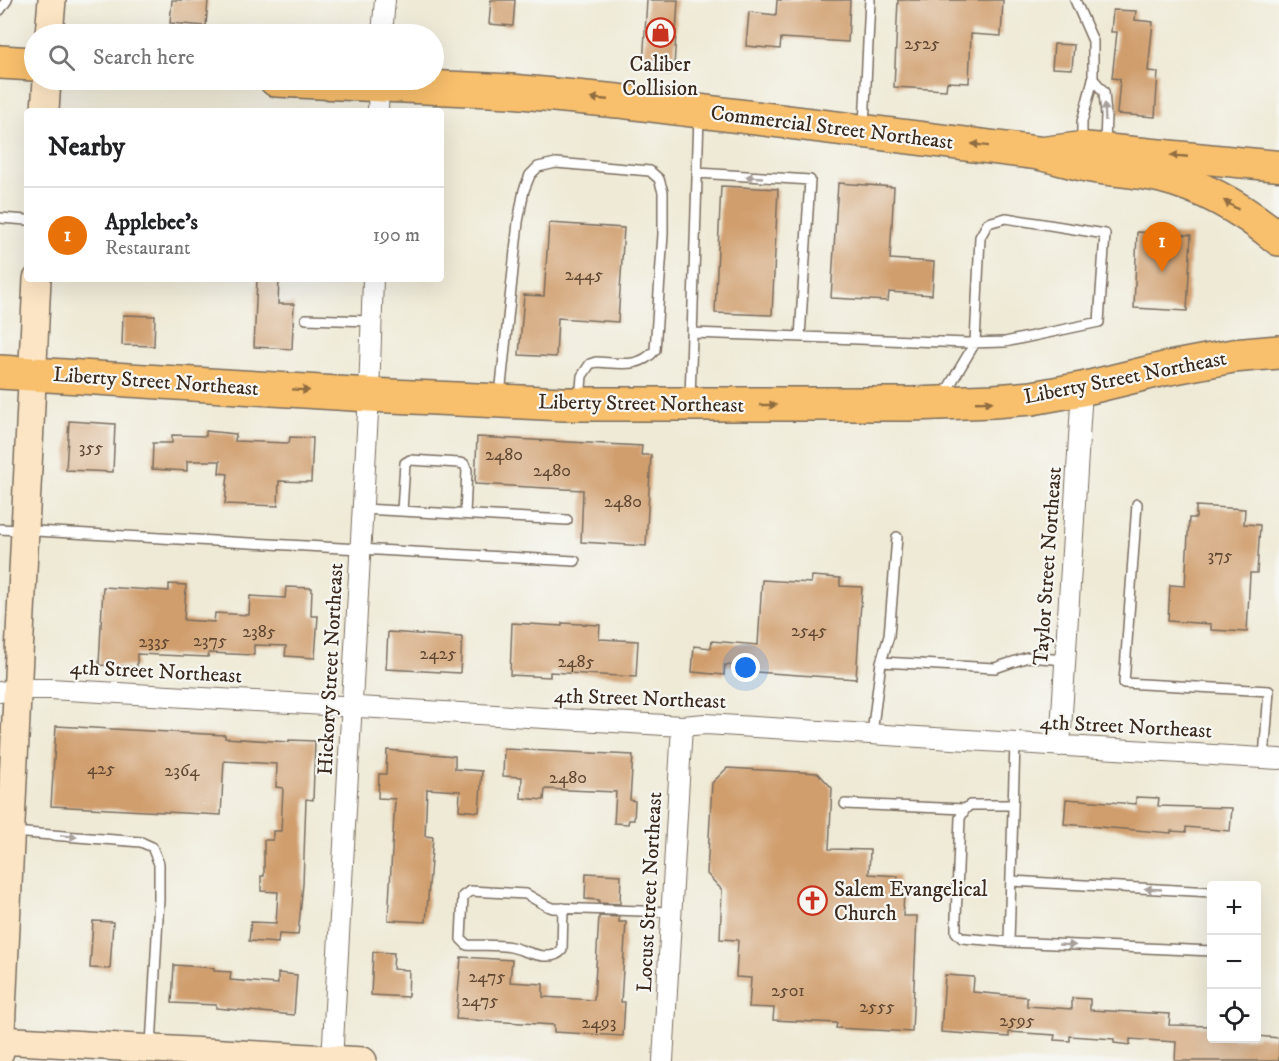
<!DOCTYPE html>
<html lang="en">
<head>
<meta charset="utf-8">
<style>
  body { margin:0; font-family:"IM FELL DW Pica",serif; background:#f6f6f6; color:#202124 }
  .controls { position:absolute; right:18px; bottom:18px; display:grid; overflow:hidden; border-radius:6px; box-shadow:0 6px 24px #0002 }
  .controls button { width:54px; height:54px; display:grid; place-items:center; padding:0; border:0; border-bottom:2px solid #e0e0e0; background:#fff; color:#202124; font:30px sans-serif }
  .you { position:absolute; left:746px; top:668px; width:21px; height:21px; margin:-15px; border:4px solid #fff; border-radius:50%; background:#1a73e8; box-shadow:0 0 0 9px #1a73e833 }
  .badge { display:grid; place-items:center; width:39px; height:39px; border-radius:50%; background:#0f766e; color:#fff; font-size:20px; font-weight:700 }
  .pin { position:absolute; translate:-50% -50px; filter:drop-shadow(0 2px 3px #0008) }
  .pin::after { content:''; position:absolute; top:32px; width:21px; height:18px; background:inherit; clip-path:polygon(0 0,100% 0,50% 100%) }
  .list { margin:0; padding:0; list-style:none }
  h2 { display:flex; justify-content:space-between; align-items:center; height:78px; margin:0; padding:0 24px; font-size:26px }
  h2 small { font-size:20px; font-weight:400; color:#757577 }
  .list li { display:grid; grid-template-columns:39px 1fr auto; gap:18px; align-items:center; box-sizing:border-box; height:96px; padding:0 24px; border-top:2px solid #e0e0e0 }
  .list b { display:block; font-size:22px; white-space:nowrap }
  .list p { margin:0; font-size:20px; white-space:nowrap; color:#757577 }
  .list em { font-size:20px; font-style:normal; color:#757577 }
  .icon { flex:none; width:33px; height:33px; fill:none; stroke:currentColor; stroke-width:2; stroke-linecap:round; stroke-linejoin:round }
  .map { position:relative; flex:none; width:1279px; height:1061px; overflow:hidden }
  .search { position:absolute; background:#fff; box-shadow:0 6px 24px #0002; left:24px; top:24px; width:420px; height:66px; display:flex; align-items:center; gap:15px; box-sizing:border-box; padding:0 21px; border-radius:33px; color:#757577; font-size:22px }
  .panel { position:absolute; background:#fff; box-shadow:0 6px 24px #0002; left:24px; top:108px; width:420px; height:174px; border-radius:6px }
  .map>svg:first-child { display:block }
  .building { fill:#d09e6d }
  .lines { fill:none; stroke-linecap:round; stroke-linejoin:round }
  .lane-casing { stroke:#7a6d5e; stroke-width:12 }
  .street-casing { stroke:#7a6d5e; stroke-width:22 }
  .secondary-casing { stroke:#7a6d5e; stroke-width:30 }
  .primary-casing { stroke:#7a6d5e; stroke-width:33 }
  .highway-casing { stroke:#7a6d5e; stroke-width:36 }
  .lane { stroke:#fff; stroke-width:9 }
  .street { stroke:#fff; stroke-width:20 }
  .secondary { stroke:#fce5c4; stroke-width:27 }
  .primary { stroke:#f8bf6c; stroke-width:30 }
  .highway { stroke:#f8bf6c; stroke-width:33 }
  .oneway { fill:#906d41 }
  .oneway2 { fill:#a79f9a }
  .labels { text-anchor:middle; stroke-width:4.5; stroke-linejoin:round; paint-order:stroke }
  .number-label { font-size:18px; fill:#604732 }
  .poi-label { font-size:21px; fill:#3b2a1e; stroke:#f6f6f2 }
  .street-label { font-size:21px; fill:#3b2a1e; stroke:#f6f6f2 }
</style>
</head>
<body>
<div class="map">
<svg width="1279" height="1061" viewBox="0 0 1279 1061">
  <rect width="100%" height="100%" fill="#f6f6f2"/>
  <filter id="ink" filterUnits="userSpaceOnUse"><feTurbulence type="fractalNoise" baseFrequency=".0167" numOctaves="2"/><feDisplacementMap in="SourceGraphic" scale="12" xChannelSelector="R" yChannelSelector="G"/><feConvolveMatrix kernelMatrix="1 2 1 2 8 2 1 2 1" color-interpolation-filters="sRGB"/></filter>
  <filter id="wash" filterUnits="userSpaceOnUse"><feTurbulence type="fractalNoise" baseFrequency=".008" numOctaves="4" result="noise"/><feDisplacementMap in="SourceGraphic" scale="24" xChannelSelector="R" yChannelSelector="G"/><feGaussianBlur stdDeviation="1.35" result="paint"/><feColorMatrix in="noise" values="0 0 0 0 0 0 0 0 0 0 0 0 0 0 0 0 0 1.4 0 .05"/><feComposite in="paint" operator="in"/></filter>
  <g filter="url(#wash)">
    <rect width="100%" height="100%" fill="#efead6"/>
    <g id="blocks">
      <path class="building" d="M172,0H208L206,26L170,23Z
        M491,0H515L513,26L489,24Z
        M647,0H678L674,67L643,65Z
        M777,0H850L848,42L781,38L780,49L746,46L749,12L776,15Z
        M898,0H1003L1001,36L971,34L969,83L947,82L946,90L894,87Z
        M1113,10L1136,11L1135,20L1153,22L1148,71L1158,72L1155,117L1117,114L1120,79L1112,78L1117,32H1111Z
        M1054,44L1074,45L1072,69L1052,68Z
        M838,183L894,187L890,259L934,262L932,295L889,292L888,301L831,298Z
        M721,186L778,189L772,315L715,313Z
        M549,223L624,228L618,322L558,318L556,357L519,355L524,295L544,296Z
        M1137,232L1191,235L1187,311L1134,308Z
        M257,279H279L278,304H294L292,349L254,347Z
        M123,315L155,316L154,346L122,345Z
        M69,421L115,424L113,472L66,470Z
        M206,431L236,434L235,441L289,443L290,437L313,438L311,482L279,481L278,506L225,504L228,474L219,473L220,461H187V471L152,469L153,443H172V435L206,436Z
        M477,437L642,446L641,455H651L646,546L581,542L583,490L475,484Z
        M1196,506L1245,509L1244,524L1260,525L1257,573H1250L1247,632L1211,630V624L1168,621L1170,585L1185,586L1189,518H1196Z
        M812,576L840,578V586L862,587L856,679L756,672V667L725,665L724,675L692,672L694,646L711,648L712,641L758,645L762,580L811,583Z
        M169,584L186,585L184,620L214,622L215,613L249,615L250,596L285,598L286,587L312,588L311,616H318L315,658L285,656L286,646L254,645V655L209,653L208,657L137,654V667L99,665L103,587L169,591Z
        M512,623L562,626V623L600,625L599,639L638,641L636,677L550,672V677L510,675Z
        M388,632L462,637L460,673L386,669Z
        M56,726L225,735V738L289,742V740L315,741L313,800L306,799L303,884L298,935L279,934L278,943L249,941L251,922L276,923L278,892L261,891V876H264V840H273V831H281L283,788L276,787L277,764L224,761L221,815L51,806Z
        M504,749L633,755L630,800L635,801L634,820H629L628,824L614,823L616,792L545,789L544,800L521,798L522,777L503,776Z
        M387,750L455,756V769L482,771L479,812L459,810L460,791L427,789L425,836L433,837L426,922L388,920L395,799L378,798L379,774H386Z
        M727,768L818,773L832,788L829,849L870,850L869,874L898,876L897,888H904L903,916H917L912,1032L836,1028L837,1023L773,1020L774,1008L749,1007L751,978L736,977L738,940L720,939L722,890L707,874L712,783Z
        M1136,797L1159,798L1158,806L1232,808L1230,831L1186,827V832L1171,831V833L1064,824L1066,799L1136,804Z
        M586,873L621,875L620,904L599,903V900L585,899Z
        M599,916L619,917V922H626L621,1002H625L623,1036L554,1032V1025L456,1019L461,957L512,960L510,982L543,984V997L594,1000Z
        M93,921L113,922L110,969L90,968Z
        M373,952L394,953L393,969L409,970L408,997L371,995Z
        M174,965L214,968V971L231,972L230,980L278,984V973L297,975L294,1015L216,1008V1005L172,1003Z
        M945,975L974,977L973,992L1027,997V1006L1072,1009V998L1090,999V1010L1170,1014L1169,1025L1212,1026V1038H1257V1036L1279,1038V1061H1175L1176,1042L1130,1039V1045L1114,1043V1039L1070,1036V1041L1054,1040L1055,1035L1009,1032V1037L941,1032Z"/>
    </g>
  </g>
  <g filter="url(#ink)">
    <use href="#blocks" fill-opacity="0" stroke="#7a6d5e" stroke-width="1.5"/>
    <g class="lines">
      <defs>
        <path id="lane" d="M1075,0L1093,41V79L1082,122V143
          M0,10L7,0
          M1093,79L1104,92L1106,115L1105,145
          M864,126L870,0
          M697,173L810,180L800,337
          M0,218L27,220
          M306,319L371,321
          M692,333L968,343L1005,342L1099,322L1105,234L1006,218L988,223L980,237L975,343L944,395
          M500,395L518,222L524,190L530,175L538,167L556,163L650,171L659,179L663,192V234L655,350C640,369 618,363 596,362L590,364L582,376L580,400
          M690,399L699,116
          M1137,504L1124,683L1269,691L1264,758
          M363,509L567,520
          M402,511L405,463L410,460L459,463L464,464L467,470L465,514
          M0,529L575,561
          M881,662L889,636L897,537
          M872,734L881,662L995,668L1028,657L1065,660
          M845,804L965,809
          M1013,805H970L965,809L960,818L956,918V932L962,938L1009,942L1015,743
          M13,832L141,842L152,847L159,864V899L151,1046
          M1011,881L1212,892
          M563,908L562,950C550,964 525,950 511,947C497,944 481,946 467,945L461,939L463,896L470,891L526,894L547,906L553,908L671,912
          M1009,942L1212,951"/>
        <path id="street" d="M382,34L385,0
          M378,111L379,80
          M0,692L18,689H50L682,726L705,724L1279,759
          M1060,746L1082,389
          M332,1061L369,395L373,279
          M663,1061L682,726"/>
        <path id="secondary" d="M49,34L52,0
          M45,111L47,80
          M0,1040L363,1061
          M0,1052L37,279"/>
        <path id="primary" d="M1043,152L1082,147L1279,166"/>
        <path id="highway" d="M0,62L34,64
          M276,80L511,91L618,101L1038,153C1057,157 1077,164 1097,167C1118,170 1140,171 1161,176C1206,187 1244,210 1279,239
          M0,372L369,395L564,404H912L994,401L1032,398L1082,389L1164,369L1233,356L1279,352"/>
      </defs>
      <use href="#lane" class="lane-casing"/>
      <use href="#street" class="street-casing"/>
      <use href="#secondary" class="secondary-casing"/>
      <use href="#primary" class="primary-casing"/>
      <use href="#highway" class="highway-casing"/>
      <use href="#lane" class="lane"/>
      <use href="#street" class="street"/>
      <use href="#secondary" class="secondary"/>
      <use href="#primary" class="primary"/>
      <use href="#highway" class="highway"/>
    </g>
    <defs><path id="oneway-solid" d="M-6-.8H1V-3.2L6.5 0L1 3.2V.8H-6Z" transform="scale(1.5)"/></defs>
    <g class="oneway">
      <use href="#oneway-solid" transform="translate(599 99) rotate(-175)"/>
      <use href="#oneway-solid" transform="translate(980 145) rotate(-173)"/>
      <use href="#oneway-solid" transform="translate(1179 156) rotate(-175)"/>
      <use href="#oneway-solid" transform="translate(1231 205) rotate(-148)"/>
      <use href="#oneway-solid" transform="translate(301 390) rotate(4)"/>
      <use href="#oneway-solid" transform="translate(984 402) rotate(-2)"/>
      <use href="#oneway-solid" transform="translate(768 405)"/>
    </g>
    <g class="oneway2">
      <use href="#oneway-solid" transform="translate(1105 112) rotate(-93)"/>
      <use href="#oneway-solid" transform="translate(754 177) rotate(-177)"/>
      <use href="#oneway-solid" transform="translate(69 836) rotate(4)"/>
      <use href="#oneway-solid" transform="translate(1153 889) rotate(-177)"/>
      <use href="#oneway-solid" transform="translate(1067 945) rotate(3)"/>
    </g>
  </g>
  <defs>
    <symbol id="shop-ring" viewBox="-11 -11 22 22"><circle r="9.5" fill="#f6f6f2" stroke="#c8321e" stroke-width="1.5"/><path d="M-5-2.5h2.3a2.7 3.5 0 0 1 5.4 0H5L5.5 6h-11ZM-1.5-2.5h3a1.5 2.3 0 0 0-3 0Z" fill="#c8321e"/></symbol>
    <symbol id="church-ring" viewBox="-11 -11 22 22"><circle r="9.5" fill="#f6f6f2" stroke="#c8321e" stroke-width="1.5"/><path d="M-1.2-6h2.4v3.5h3.3v2.4h-3.3V6h-2.4V-.1h-3.3v-2.4h3.3Z" fill="#c8321e"/></symbol>
  </defs>
  <g fill-rule="evenodd">
    <use href="#shop-ring" x="644" y="16" width="33" height="33"/>
    <use href="#church-ring" x="796" y="884" width="33" height="33"/>
  </g>
  <g class="labels">
    <g class="number-label">
      <text x="922" y="49">2525</text>
      <text x="584" y="280">2445</text>
      <text x="91" y="453">355</text>
      <text x="504" y="460">2480</text>
      <text x="552" y="476">2480</text>
      <text x="623" y="507">2480</text>
      <text x="1220" y="561">375</text>
      <text x="809" y="636">2545</text>
      <text x="259" y="637">2385</text>
      <text x="210" y="646">2375</text>
      <text x="154" y="647">2335</text>
      <text x="438" y="659">2425</text>
      <text x="576" y="667">2485</text>
      <text x="101" y="774">425</text>
      <text x="182" y="776">2364</text>
      <text x="568" y="783">2480</text>
      <text x="487" y="982">2475</text>
      <text x="788" y="996">2501</text>
      <text x="480" y="1006">2475</text>
      <text x="877" y="1012">2555</text>
      <text x="1017" y="1026">2595</text>
      <text x="599" y="1028">2493</text>
    </g>
    <g class="poi-label">
      <text x="660" y="71">Caliber<tspan x="660" dy="24">Collision</tspan></text>
      <text x="834" y="896" text-anchor="start">Salem Evangelical<tspan x="834" dy="24">Church</tspan></text>
    </g>
    <g class="street-label">
      <text transform="translate(832 127) rotate(7)" y="7">Commercial Street Northeast</text>
      <text transform="translate(1125 377) rotate(-11)" y="7">Liberty Street Northeast</text>
      <text transform="translate(156 381) rotate(4)" y="7">Liberty Street Northeast</text>
      <text transform="translate(641 403) rotate(1)" y="7">Liberty Street Northeast</text>
      <text transform="translate(1047 566) rotate(-86)" y="7">Taylor Street Northeast</text>
      <text transform="translate(330 669) rotate(-87)" y="7">Hickory Street Northeast</text>
      <text transform="translate(156 671) rotate(3)" y="7">4th Street Northeast</text>
      <text transform="translate(640 698) rotate(2)" y="7">4th Street Northeast</text>
      <text transform="translate(1126 726) rotate(3)" y="7">4th Street Northeast</text>
      <text transform="translate(649 892) rotate(-87)" y="7">Locust Street Northeast</text>
    </g>
  </g>
</svg>
<div class="controls">
<button>+</button>
<button>−</button>
<button><svg class="icon" aria-label="locate" viewBox="0 0 24 24"><circle cx="12" cy="12" r="6"/><path d="M12 2v4M12 18v4M2 12h4M18 12h4"/></svg></button>
</div>
<div class="you"></div>
<div class="pin badge" style="left:1162px;top:272px;background:#e8710a">1</div>
<div class="search"><svg class="icon" aria-label="search" viewBox="0 0 24 24"><circle cx="10" cy="10" r="6"/><path d="M15 15l6 6"/></svg>Search here</div>
<section class="panel">
<h2>Nearby<small></small></h2>
<ul class="list">
<li><span class="badge" style="background:#e8710a">1</span><div><b>Applebee's</b><p>Restaurant</p></div><em>190 m</em></li>
</ul>
</section>
</div>
</body>
</html>
